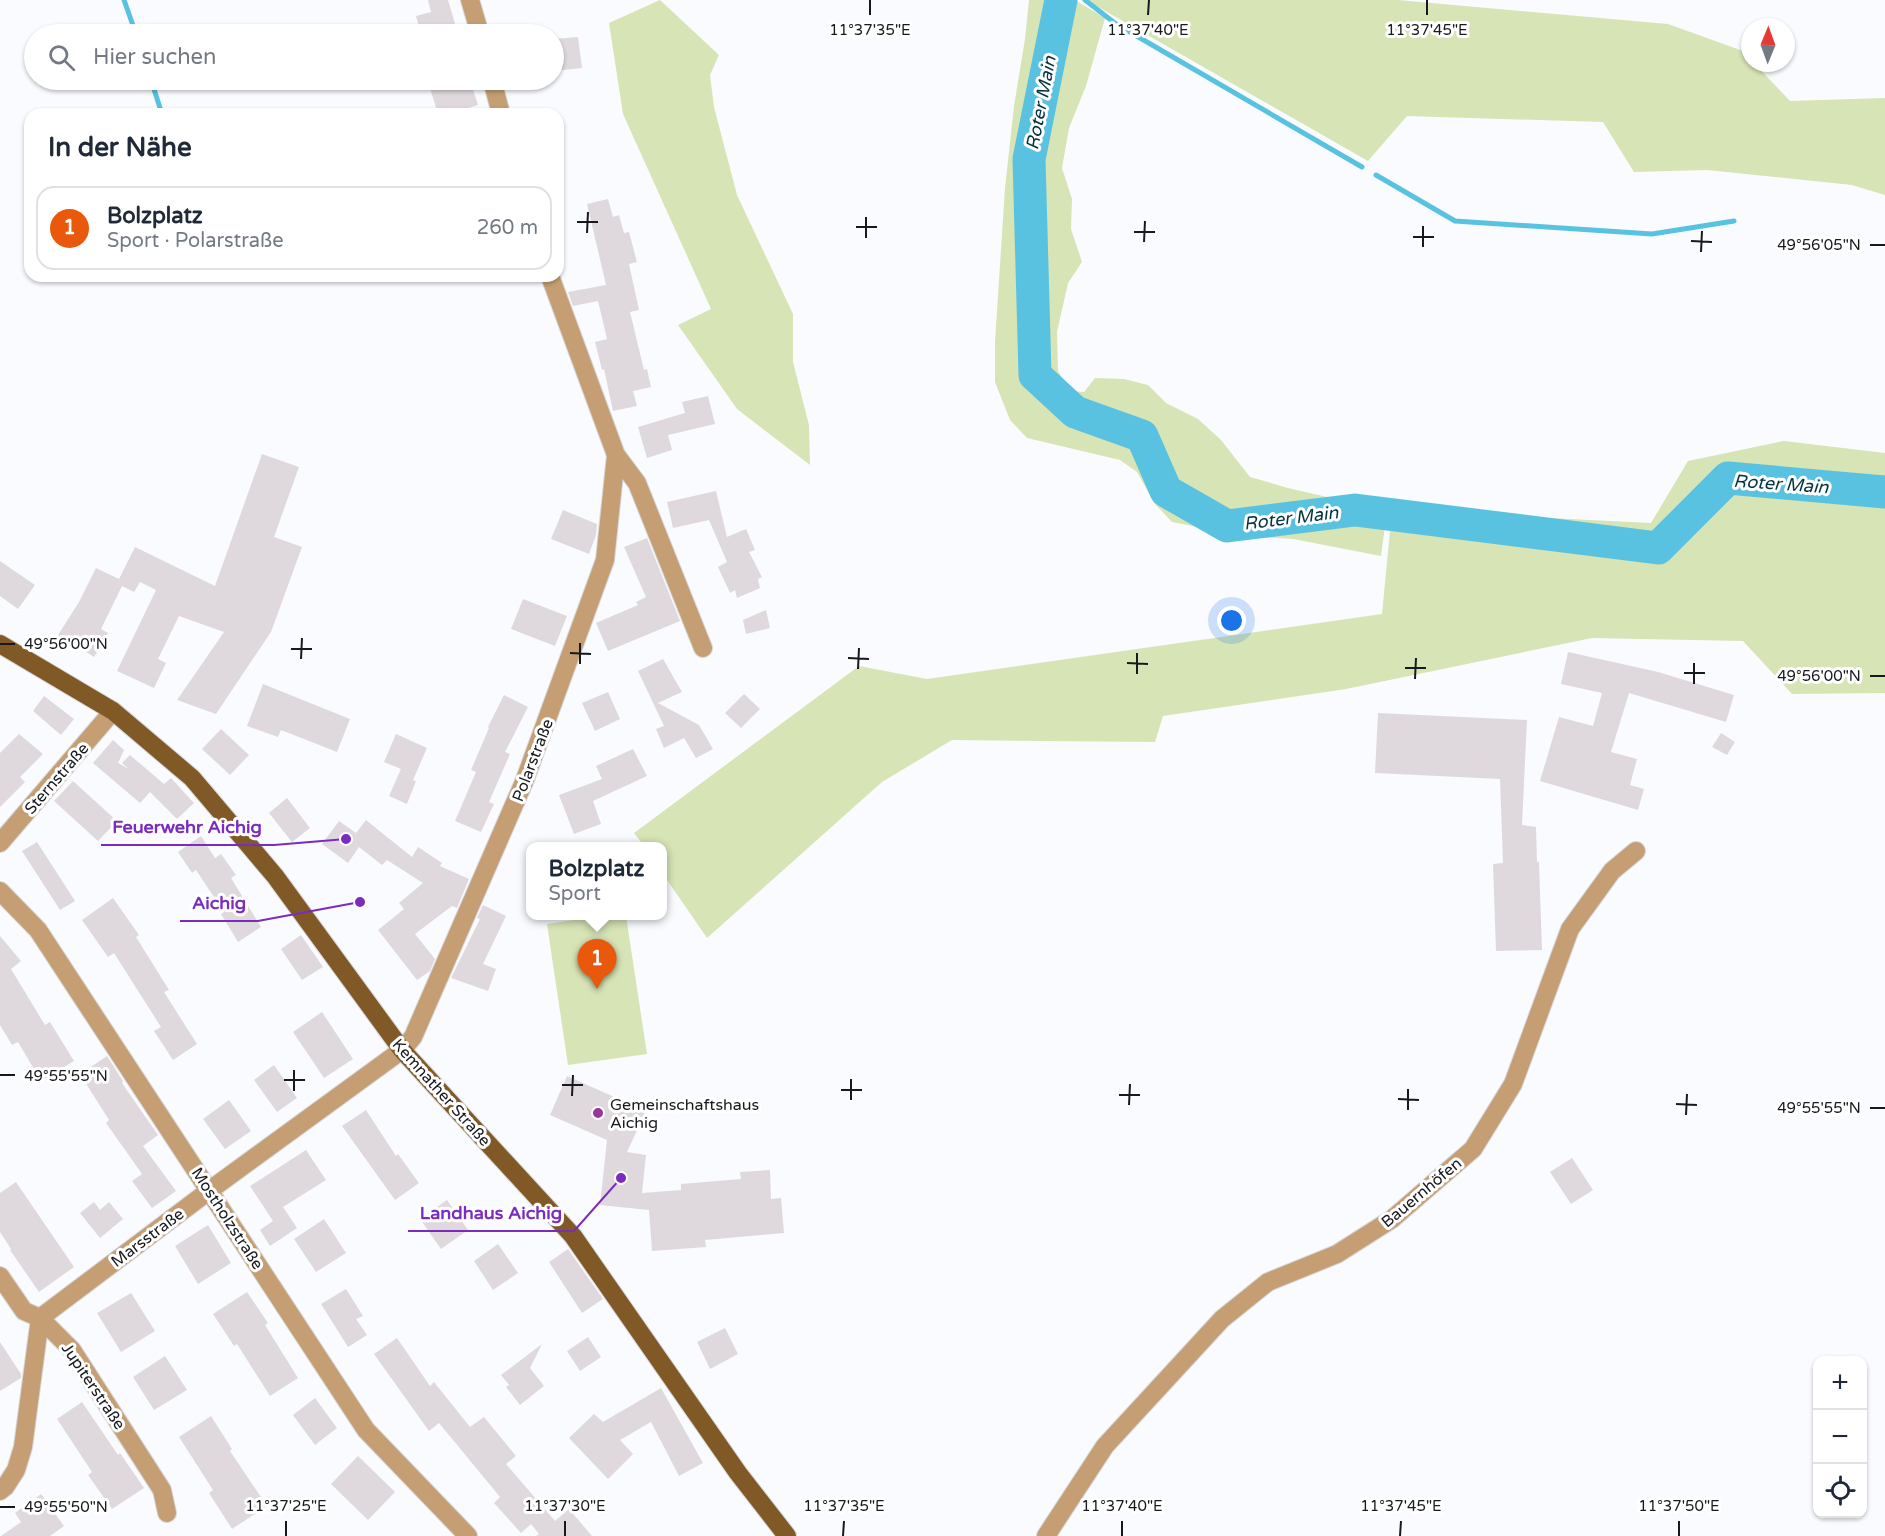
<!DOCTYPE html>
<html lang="de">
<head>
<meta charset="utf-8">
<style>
  body { margin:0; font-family:"Varela Round",sans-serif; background:#f2f2f3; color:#1f2937 }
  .controls { position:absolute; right:18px; bottom:18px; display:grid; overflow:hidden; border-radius:12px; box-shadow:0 2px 4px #0004 }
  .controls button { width:54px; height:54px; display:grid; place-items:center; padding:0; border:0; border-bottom:2px solid #e0e1e3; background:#fff; color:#1f2937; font:30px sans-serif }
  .compass { position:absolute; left:1741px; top:18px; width:54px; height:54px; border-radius:50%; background:#fff; box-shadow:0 2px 4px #0004; rotate:1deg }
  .you { position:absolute; left:1232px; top:621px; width:21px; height:21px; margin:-15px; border:4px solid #fff; border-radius:50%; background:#1a73e8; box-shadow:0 0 0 9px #1a73e833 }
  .badge { display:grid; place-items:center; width:39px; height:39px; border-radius:50%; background:#ea580c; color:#fff; font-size:20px; font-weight:700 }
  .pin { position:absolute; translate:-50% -50px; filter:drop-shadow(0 2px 3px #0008) }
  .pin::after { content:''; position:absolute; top:32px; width:21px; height:18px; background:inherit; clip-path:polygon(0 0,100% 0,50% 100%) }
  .popup { position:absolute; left:526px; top:842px; width:141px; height:78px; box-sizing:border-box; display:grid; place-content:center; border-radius:12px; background:#fff; filter:drop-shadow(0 2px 4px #0005); font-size:20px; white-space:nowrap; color:#747a83 }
  .popup b { font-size:22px; color:#1f2937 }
  .popup::after { content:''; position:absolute; left:50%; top:100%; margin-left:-12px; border:12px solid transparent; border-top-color:#fff }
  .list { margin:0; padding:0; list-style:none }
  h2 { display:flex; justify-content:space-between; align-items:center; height:78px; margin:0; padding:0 24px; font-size:26px }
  h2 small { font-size:20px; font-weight:400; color:#747a83 }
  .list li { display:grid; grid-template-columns:39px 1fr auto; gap:18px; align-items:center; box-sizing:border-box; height:84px; margin:0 12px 12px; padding:0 12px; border:2px solid #e0e1e3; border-radius:18px }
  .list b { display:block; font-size:22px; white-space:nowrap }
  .list p { margin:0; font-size:20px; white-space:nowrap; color:#747a83 }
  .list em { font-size:20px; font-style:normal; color:#747a83 }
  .icon { flex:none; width:33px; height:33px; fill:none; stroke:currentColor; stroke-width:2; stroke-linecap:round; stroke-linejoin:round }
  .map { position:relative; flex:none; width:1885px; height:1536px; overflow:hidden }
  .search { position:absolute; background:#fff; box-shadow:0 2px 4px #0004; left:24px; top:24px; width:540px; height:66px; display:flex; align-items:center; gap:15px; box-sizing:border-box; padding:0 21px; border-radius:33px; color:#747a83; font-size:22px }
  .panel { position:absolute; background:#fff; box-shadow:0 2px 4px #0004; left:24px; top:108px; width:540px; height:174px; border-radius:18px }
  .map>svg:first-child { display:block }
  .green { fill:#d7e4b6 }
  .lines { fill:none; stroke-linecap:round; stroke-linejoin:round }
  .stream { stroke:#59c2e0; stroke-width:5 }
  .river { stroke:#59c2e0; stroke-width:33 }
  .building { fill:#dfd9de }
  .minor-casing { stroke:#d5d7db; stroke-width:20 }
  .major-casing { stroke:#d5d7db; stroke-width:20 }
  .minor { stroke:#c59f73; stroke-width:18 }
  .major { stroke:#805926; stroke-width:18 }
  .ticks { fill:none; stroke:#18191c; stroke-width:2 }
  .poi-dot { fill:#99369c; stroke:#fff; stroke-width:2 }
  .labels { text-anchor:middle; stroke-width:6; stroke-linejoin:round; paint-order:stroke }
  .street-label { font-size:16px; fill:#18191c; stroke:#fff }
  .poi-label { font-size:16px; fill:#18191c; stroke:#fff; text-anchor:start }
  .water-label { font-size:18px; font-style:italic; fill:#003440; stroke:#fff }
  .ticks-label { font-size:15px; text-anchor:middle; fill:#18191c; stroke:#fff; stroke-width:6; stroke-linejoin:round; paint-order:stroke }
  .leader { fill:none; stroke:#7b2cbf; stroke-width:2 }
  .callout-dot { fill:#7b2cbf; stroke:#fff; stroke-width:2 }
  .callout-label { font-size:18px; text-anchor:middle; font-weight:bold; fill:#7b2cbf; stroke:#fff; stroke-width:6; stroke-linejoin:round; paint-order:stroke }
</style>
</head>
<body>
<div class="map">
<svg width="1885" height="1536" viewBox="0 0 1885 1536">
  <rect width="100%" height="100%" fill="#f9fbff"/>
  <path class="green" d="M660,0L719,55L710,75L714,107L737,195L793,314V362L809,425L810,465L737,409L678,325L711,309L623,114L609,23Z
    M1029,0H1075L1105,18L1086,86L1069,128L1062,168L1072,199L1071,229L1082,262L1068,283L1057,332L1058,371L1070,391L1084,392L1095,378L1124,379L1148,385L1166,403L1198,419L1221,440L1250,477L1288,488L1340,500L1388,503L1381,556L1293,539L1244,536L1172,522L1155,504L1137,472L1120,460L1027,438L1010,420L995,382V342L1005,188L1014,106L1025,39Z
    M1086,0H1398L1668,24L1743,51L1750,59V63H1754L1790,101L1885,98V195L1852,185L1707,170L1634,172L1603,122L1407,116L1368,161Z
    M1784,441L1885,453V693L1792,694L1743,641L1592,638L1346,689L1163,716L1155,742L952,740L882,782L707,938L663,874V846H644L634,833L859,666L927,679L1382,614L1392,510L1651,523L1688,461Z
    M601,916H626L647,1054L568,1065L547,924Z"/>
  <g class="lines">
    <path class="stream" d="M124,0L136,34
      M1085,0L1116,24L1362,167
      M151,80L162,114
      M1376,175L1455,221L1652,234L1734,221"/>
    <path class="river" d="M1061,0L1029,159L1035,375L1075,412L1142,436L1166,491L1227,526L1355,510L1658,548L1728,478L1885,492"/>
  </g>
  <path class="building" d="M428,0H448L458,34H421L416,16L431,12Z
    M578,37L582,68L554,71V39Z
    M460,80H470L478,105L448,114H438L430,88Z
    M608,199L613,217L619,215L624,233L629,232L637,262L629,264L639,310L630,312L644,370L647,369L651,387L633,391L637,406L613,411L604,369L602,370L595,342L607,339L598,301L573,306L568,292L606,285L587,204Z
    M708,396L715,424L668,435L672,450L647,458L638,427L685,413L682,402Z
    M262,454L299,467L274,537L302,547L271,632L216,714L177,700L224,632L179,616L158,659L166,663L154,688L117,671L156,590L140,582L134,592L122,586L101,629L108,633L94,657L58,635L79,602L96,568L119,579L135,547L215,586Z
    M716,491L727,537L746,529L755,550L749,552L762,577L758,579L760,588L737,598L735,590L730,593L718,567L727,562L709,520L673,528L667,502Z
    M563,510L597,524L596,535L589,554L551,539Z
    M647,538L680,621L608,651L596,623L638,605L636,602L646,597L624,547Z
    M0,561L35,585L18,609L0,596Z
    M523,599L567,616L555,646L511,629Z
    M766,610L770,628L746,634L743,620Z
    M1568,652L1658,672L1734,695L1726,722L1629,693L1611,752L1637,759L1630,785L1644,789L1638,810L1540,781L1559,717L1593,726L1602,693L1561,684Z
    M663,659L682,692L658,703L699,725L713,749L696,758L684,738L664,748L656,729L664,726L638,671Z
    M263,684L350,719L337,752L281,730L278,737L247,726Z
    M608,692L620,719L595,731L582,703Z
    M744,694L760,709L741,728L725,713Z
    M504,695L528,707L505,752L510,754L489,802L494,804L481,832L455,821L476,772L471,770L489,728L488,727Z
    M44,696L74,719L61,735L33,711Z
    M1378,713L1527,720L1522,825L1536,827L1537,862H1539L1542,950L1496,951L1493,864L1503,863L1500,779L1375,773Z
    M221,729L249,755L230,775L202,749Z
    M1721,733L1735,742L1727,755L1712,747Z
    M19,734L43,754L20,777L25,782L0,807V753Z
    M396,734L427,748L413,780L416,781L407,804L389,796L401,769L384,762Z
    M113,740L124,750L118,763L129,769L122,763L130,755L164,784L171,778L194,803L177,819L150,792L140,803L93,763Z
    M633,749L647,776L593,801L601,824L574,834L559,795L602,779L596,766Z
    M73,781L117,821L98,841L54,801Z
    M287,798L310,828L292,842L269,813Z
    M366,820L412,857L418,847L442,863L440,866L469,879L457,908L452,906L415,934L435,959L430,971L417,980L378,930L404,909L399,903L423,883L387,860L382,865L359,847L348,863L322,844L339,821L356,833Z
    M201,836L215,858L221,854L236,875L231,878L261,927L238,942L221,914L224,912L196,870L192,873L178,852Z
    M37,842L75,901L60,910L22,851Z
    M113,898L139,935L136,937L169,990L164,992L197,1044L173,1060L154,1031L161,1027L114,953L108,957L82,920Z
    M483,905L506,916L483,964L496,969L488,991L451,978L480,919L477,918Z
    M301,935L323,967L302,980L281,949Z
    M0,936L21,961L11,969L45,1025L50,1022L74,1061L41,1081L18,1042L12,1045L0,1025Z
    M322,1012L353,1059L324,1078L293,1032Z
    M107,1056L123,1081L122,1083L158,1135L143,1146L176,1191L152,1208L132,1181L142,1174L106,1123L109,1120L80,1074Z
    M274,1065L297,1098L277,1112L254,1080Z
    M567,1076L646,1111L627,1152L646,1155L642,1193L681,1190V1184L741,1179L740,1172L770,1170L771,1199L781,1198L784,1233L705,1240L706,1247L652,1251L649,1210L600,1205L607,1140L550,1115Z
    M229,1100L251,1131L225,1149L203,1119Z
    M366,1110L396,1156L398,1154L419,1183L395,1200L342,1126Z
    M306,1150L326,1180L283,1207L297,1228L270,1246L260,1230L273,1221L250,1186Z
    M1572,1158L1593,1190L1571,1204L1550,1172Z
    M16,1182L74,1267L39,1292L10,1250L11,1249L0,1232V1193Z
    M447,1200L468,1230L441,1249L420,1219Z
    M94,1202L100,1210L109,1202L123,1219L100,1238L80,1213Z
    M324,1219L346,1253L316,1272L294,1239Z
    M208,1225L231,1263L198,1284L175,1246Z
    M498,1244L518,1273L493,1290L474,1261Z
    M568,1249L603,1299L582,1313L549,1262Z
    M346,1289L363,1316L356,1319L367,1335L348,1347L321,1304Z
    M247,1292L268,1323L265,1325L298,1378L270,1396L237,1344L234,1346L213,1314Z
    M131,1293L155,1331L121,1352L97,1313Z
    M725,1328L738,1354L710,1369L697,1342Z
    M588,1337L601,1357L580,1371L567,1351Z
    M397,1338L430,1386L434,1382L470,1427L484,1417L516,1456L506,1464L555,1521L569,1509L592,1536H536L539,1534L531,1524L521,1533L494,1503L500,1497L439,1423L429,1431L374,1354Z
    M0,1342L21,1374V1378L0,1391Z
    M542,1344L530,1368L544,1386L520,1405L506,1387L509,1385L501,1375Z
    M165,1356L187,1390L154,1410L133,1377Z
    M661,1388L703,1463L679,1476L651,1422L620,1440L633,1454L608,1479L569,1438L594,1414L603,1422Z
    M315,1398L337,1428L315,1445L293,1415Z
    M82,1402L118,1455L120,1453L144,1488L112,1509L88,1475L92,1472L57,1419Z
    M211,1416L232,1449L230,1451L267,1506L232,1529L209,1493L213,1490L179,1437Z
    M358,1456L395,1492L368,1520L331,1484Z
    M41,1494L64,1526L50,1536H1L21,1522L15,1513Z"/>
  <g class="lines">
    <defs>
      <path id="minor" d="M470,0L480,34
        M492,80L501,114
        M616,455L637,483L703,648
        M0,843L113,711
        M0,891L38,930L366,1430L468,1536
        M0,1276L24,1311L40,1318L72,1350L162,1490L167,1513
        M0,1491L5,1487L16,1470L23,1447L40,1318L210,1190L402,1050L413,1037L524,782L605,560L616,455L550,276
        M1046,1536L1105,1446L1222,1319L1268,1282L1337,1254L1392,1219L1473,1149L1513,1084L1570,929L1612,871L1636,851"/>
      <path id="major" d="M0,644L113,711L192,778L275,876L402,1050L573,1236L738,1473L787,1536"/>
    </defs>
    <use href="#minor" class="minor-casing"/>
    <use href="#major" class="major-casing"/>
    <use href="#minor" class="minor"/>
    <use href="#major" class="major"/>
  </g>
  <path class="ticks" d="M870,15V0M1148,15L1149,0M1427,15V0M577,222H598M856,227H877M1134,232H1155M587,233L588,212M1413,237H1434M866,238V217M1691,241L1712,242M1144,242L1145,221M1870,245H1885M1423,247V226M1701,252L1702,231M0,644H15M291,649H312M570,653L591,654M848,658L869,659M301,659L302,638M1127,663L1148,664M580,664V643M1405,668H1426M858,669L859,648M1684,673H1705M1137,674V653M1870,676H1885M1415,679L1416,658M1694,684V663M0,1075H15M284,1080H305M562,1085H583M841,1090H862M294,1091V1070M1119,1095H1140M572,1096L573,1075M1398,1099L1419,1100M851,1100V1079M1676,1104L1697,1105M1129,1105L1130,1084M1870,1108H1885M1408,1110V1089M1686,1115L1687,1094M0,1507H15M286,1536V1521M565,1536V1521M843,1536L844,1521M1122,1536V1521M1400,1536L1401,1521M1679,1536V1521"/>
  <circle class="poi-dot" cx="598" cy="1113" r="6"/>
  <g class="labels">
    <g class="street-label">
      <text transform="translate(532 760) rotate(-69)" y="6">Polarstraße</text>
      <text transform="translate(56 778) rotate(-49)" y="6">Sternstraße</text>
      <text transform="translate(442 1092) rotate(48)" y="6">Kemnather Straße</text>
      <text transform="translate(1421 1192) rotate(-40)" y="6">Bauernhöfen</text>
      <text transform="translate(228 1218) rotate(57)" y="6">Mostholzstraße</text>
      <text transform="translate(147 1237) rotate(-37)" y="6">Marsstraße</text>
      <text transform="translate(94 1386) rotate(56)" y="6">Jupiterstraße</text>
    </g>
    <g class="poi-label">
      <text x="610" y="1110">Gemeinschaftshaus<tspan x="610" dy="18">Aichig</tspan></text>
    </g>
    <g class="water-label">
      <text transform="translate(1041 103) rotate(-79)" y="6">Roter Main</text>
      <text transform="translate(1781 484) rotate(4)" y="6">Roter Main</text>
      <text transform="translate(1291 518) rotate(-7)" y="6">Roter Main</text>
    </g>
  </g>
  <g class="ticks-label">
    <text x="870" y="35">11°37'35"E</text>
    <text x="1148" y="35">11°37'40"E</text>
    <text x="1427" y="35">11°37'45"E</text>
    <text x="1819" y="250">49°56'05"N</text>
    <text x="66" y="649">49°56'00"N</text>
    <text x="1819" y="681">49°56'00"N</text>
    <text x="66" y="1081">49°55'55"N</text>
    <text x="1819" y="1113">49°55'55"N</text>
    <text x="286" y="1511">11°37'25"E</text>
    <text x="565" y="1511">11°37'30"E</text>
    <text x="844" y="1511">11°37'35"E</text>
    <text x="1122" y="1511">11°37'40"E</text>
    <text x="1401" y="1511">11°37'45"E</text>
    <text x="1679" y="1511">11°37'50"E</text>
    <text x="66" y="1512">49°55'50"N</text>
  </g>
  <path class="leader" d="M346 839L274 845H101M360 902L258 921H180M621 1178L574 1231H408"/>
  <g class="callout-dot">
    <circle cx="346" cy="839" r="6"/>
    <circle cx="360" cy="902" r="6"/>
    <circle cx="621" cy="1178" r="6"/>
  </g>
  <g class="callout-label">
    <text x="187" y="833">Feuerwehr Aichig</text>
    <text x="219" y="909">Aichig</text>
    <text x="491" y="1219">Landhaus Aichig</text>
  </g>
</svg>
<div class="controls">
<button>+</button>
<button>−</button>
<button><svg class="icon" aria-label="locate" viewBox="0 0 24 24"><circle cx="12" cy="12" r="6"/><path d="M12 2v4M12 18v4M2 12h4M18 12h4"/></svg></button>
</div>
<svg class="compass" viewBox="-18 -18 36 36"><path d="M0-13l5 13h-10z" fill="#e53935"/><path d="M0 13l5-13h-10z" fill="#747a83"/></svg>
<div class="you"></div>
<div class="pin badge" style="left:597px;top:989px">1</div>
<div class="popup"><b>Bolzplatz</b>Sport</div>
<div class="search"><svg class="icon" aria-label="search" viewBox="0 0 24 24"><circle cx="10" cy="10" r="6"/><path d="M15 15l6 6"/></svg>Hier suchen</div>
<section class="panel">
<h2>In der Nähe<small></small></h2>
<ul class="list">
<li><span class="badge">1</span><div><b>Bolzplatz</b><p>Sport · Polarstraße</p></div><em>260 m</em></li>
</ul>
</section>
</div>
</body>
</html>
